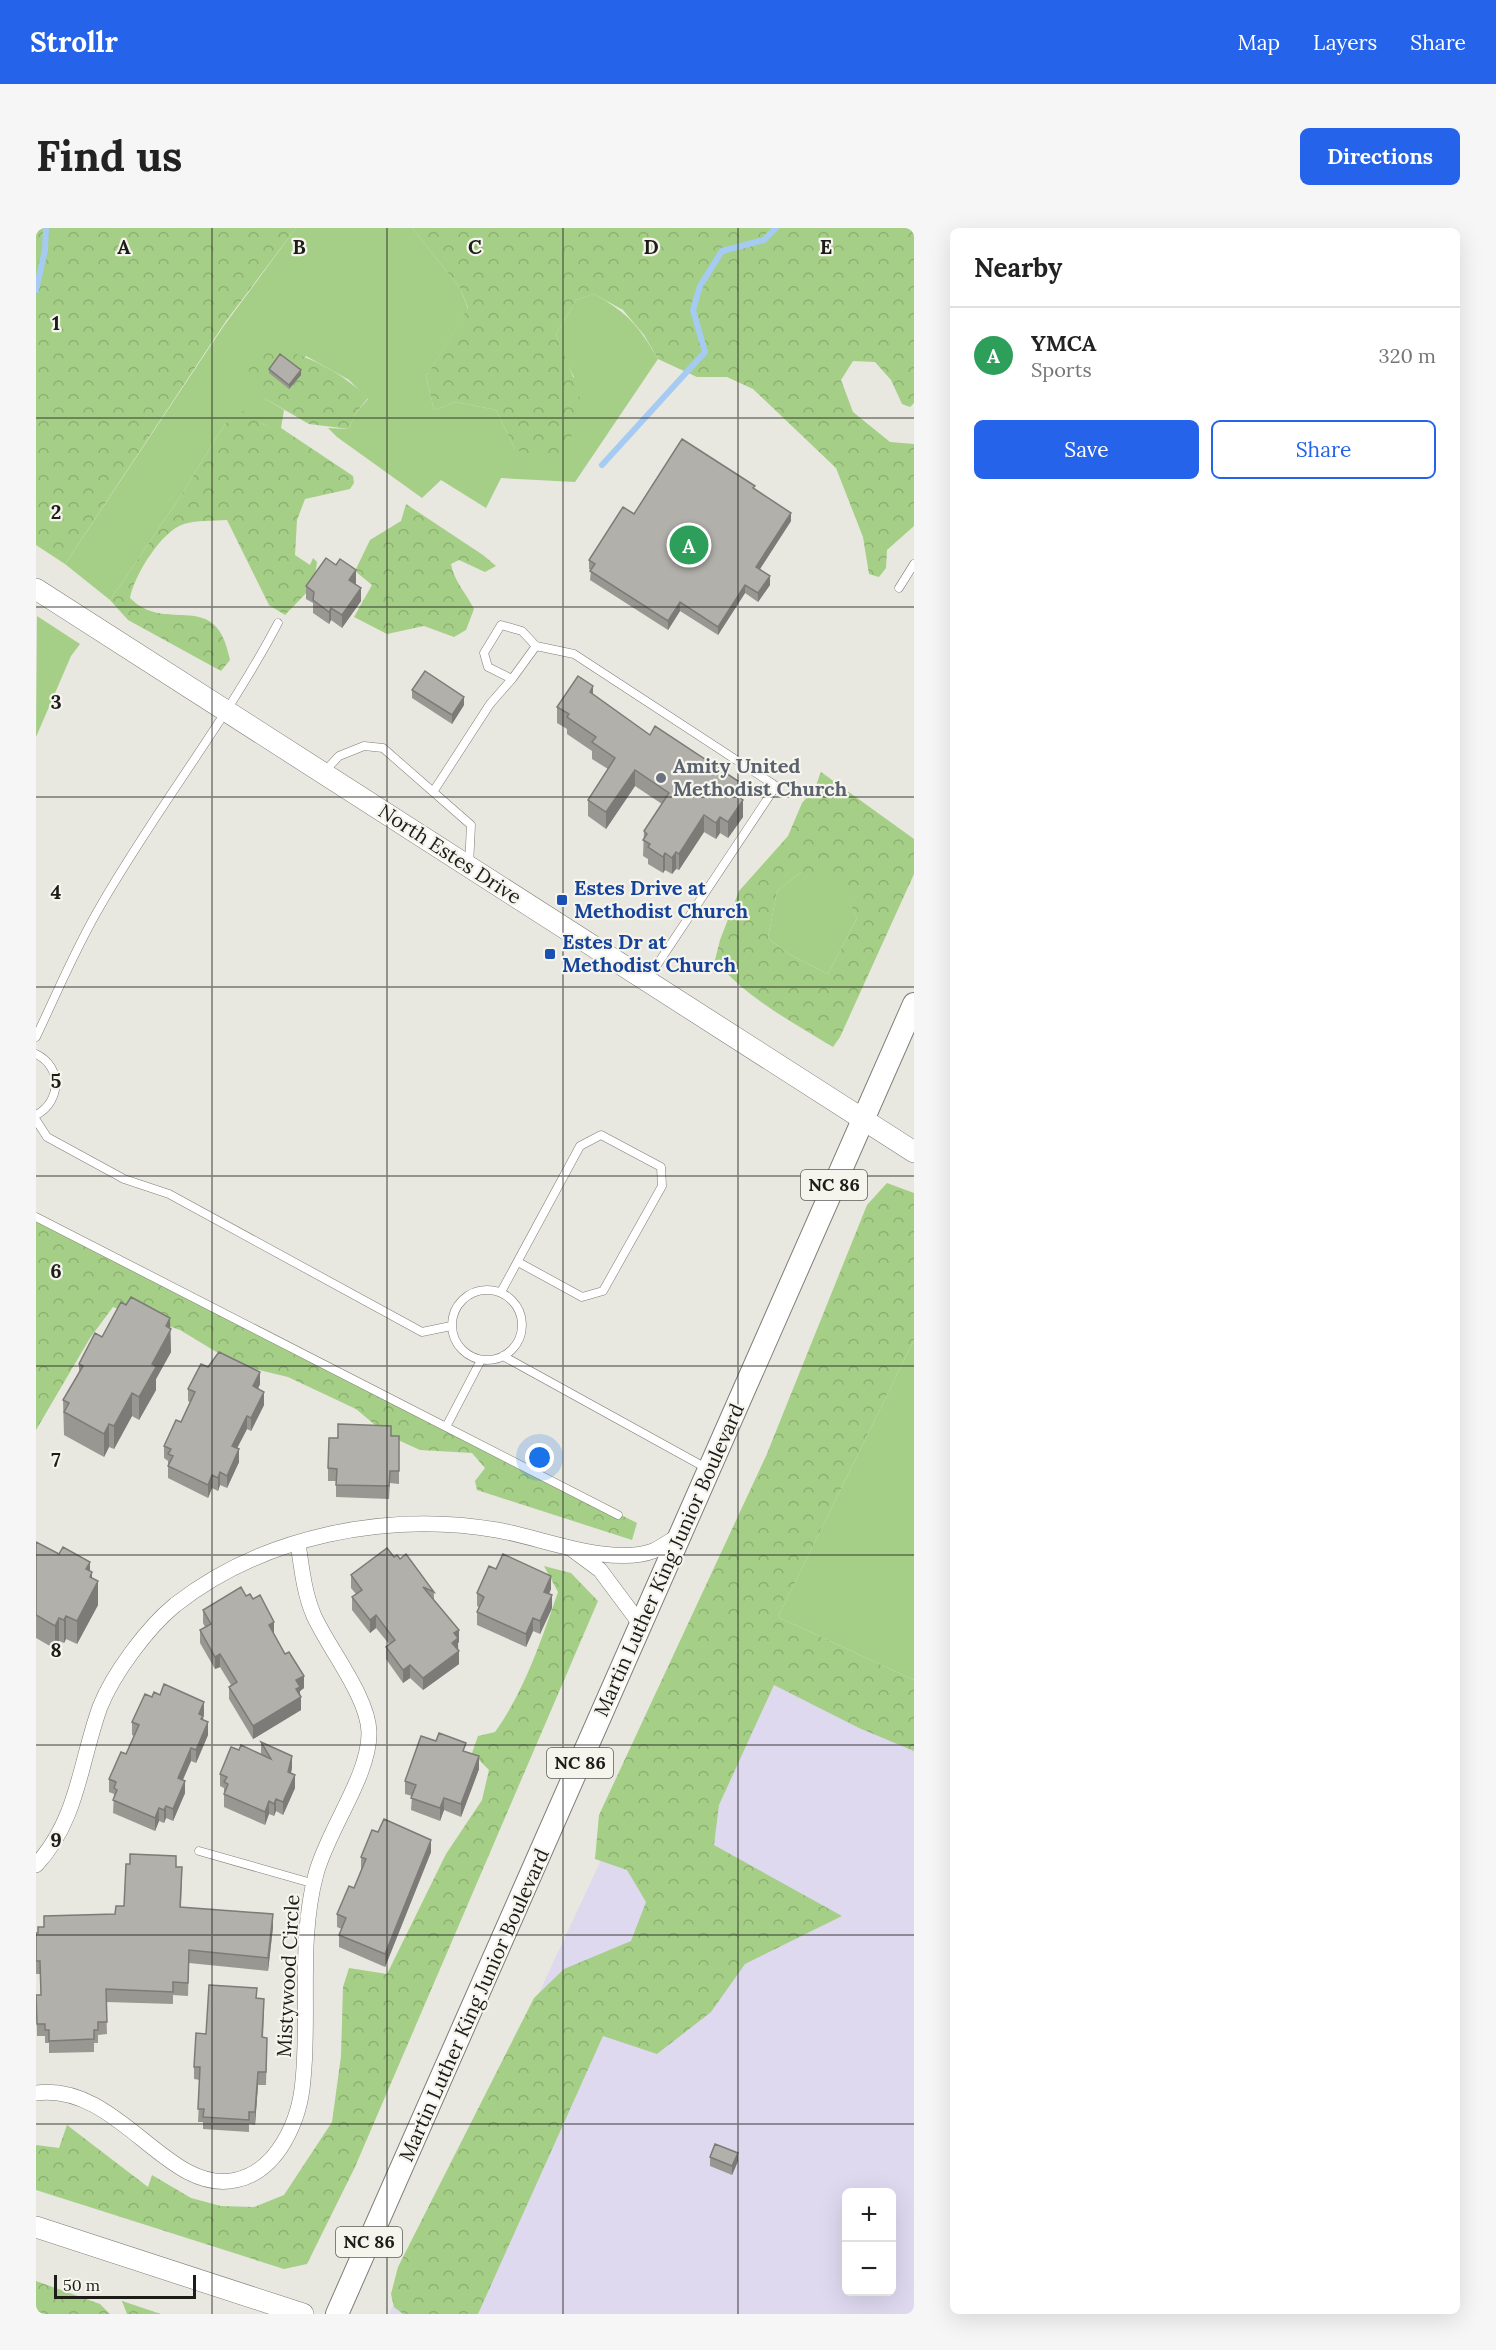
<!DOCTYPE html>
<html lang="en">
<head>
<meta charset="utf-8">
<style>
  body { margin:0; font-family:Lora,serif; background:#f6f6f6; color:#222 }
  .controls { position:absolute; right:18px; bottom:18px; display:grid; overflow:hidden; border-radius:9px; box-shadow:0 6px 24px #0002 }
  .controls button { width:54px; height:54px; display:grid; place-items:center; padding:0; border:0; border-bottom:2px solid #e0e0e0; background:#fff; color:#222; font:30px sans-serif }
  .scale { position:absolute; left:18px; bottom:15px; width:142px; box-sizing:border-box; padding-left:6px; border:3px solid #1c1c19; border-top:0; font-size:16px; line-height:21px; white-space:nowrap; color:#1c1c19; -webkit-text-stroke:4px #f5f4ed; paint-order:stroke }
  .you { position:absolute; left:504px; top:1230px; width:21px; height:21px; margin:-15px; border:4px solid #fff; border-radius:50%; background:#1a73e8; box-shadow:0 0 0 9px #1a73e833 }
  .badge { display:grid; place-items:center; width:39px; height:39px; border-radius:50%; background:#2563eb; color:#fff; font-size:20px; font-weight:700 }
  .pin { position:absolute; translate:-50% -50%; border:3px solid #fff; box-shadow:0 2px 6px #0006 }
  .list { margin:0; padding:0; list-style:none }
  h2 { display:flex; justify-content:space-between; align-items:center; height:78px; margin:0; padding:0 24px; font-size:26px }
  h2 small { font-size:20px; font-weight:400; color:#767676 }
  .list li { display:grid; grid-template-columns:39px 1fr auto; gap:18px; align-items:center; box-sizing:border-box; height:96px; padding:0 24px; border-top:2px solid #e0e0e0 }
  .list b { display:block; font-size:22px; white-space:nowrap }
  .list p { margin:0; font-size:20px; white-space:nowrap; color:#767676 }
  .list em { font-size:20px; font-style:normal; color:#767676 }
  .actions { display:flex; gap:12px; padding:18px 24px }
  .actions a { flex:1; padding:14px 0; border:2px solid #2563eb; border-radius:9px; text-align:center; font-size:21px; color:#2563eb }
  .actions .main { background:#2563eb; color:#fff }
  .map { position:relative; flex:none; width:878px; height:2086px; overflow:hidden; border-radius:9px }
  header { display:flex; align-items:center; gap:36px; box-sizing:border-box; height:84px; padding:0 30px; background:#2563eb; color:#fff }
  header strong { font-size:28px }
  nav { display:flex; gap:33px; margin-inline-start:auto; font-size:21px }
  .intro { display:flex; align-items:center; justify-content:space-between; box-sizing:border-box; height:144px; padding:0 36px }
  h1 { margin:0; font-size:42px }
  .button { padding:15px 27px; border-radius:9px; background:#2563eb; color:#fff; font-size:21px; font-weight:700 }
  main { display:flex; gap:36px; padding:0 36px }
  aside { flex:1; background:#fff; border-radius:9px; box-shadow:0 6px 24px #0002 }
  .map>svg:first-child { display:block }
  .industrial { fill:#ded9ef; fill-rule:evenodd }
  .grass { fill:#a5cf86 }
  .forest { fill:url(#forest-crowns); fill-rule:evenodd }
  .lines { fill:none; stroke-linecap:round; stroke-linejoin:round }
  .stream { stroke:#a6cbf3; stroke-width:6 }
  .lane-casing { stroke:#7e7d77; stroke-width:9 }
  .street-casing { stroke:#7e7d77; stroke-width:16 }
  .secondary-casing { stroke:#7e7d77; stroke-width:22 }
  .primary-casing { stroke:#7e7d77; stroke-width:24 }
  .lane { stroke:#fff; stroke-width:8 }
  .street { stroke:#fff; stroke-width:15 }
  .secondary { stroke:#fff; stroke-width:21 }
  .primary { stroke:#fff; stroke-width:22 }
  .wall { fill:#999792 }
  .shaded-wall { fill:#7d7b77 }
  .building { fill:#b2b0aa; stroke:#7d7b77; stroke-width:1.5 }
  .grid { fill:none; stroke:#1c1c19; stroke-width:1.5; stroke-opacity:0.55 }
  .worship-dot { fill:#6b7280; stroke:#f5f4ed; stroke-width:2 }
  .transit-dot { fill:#1a4fb4; stroke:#f5f4ed; stroke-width:2 }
  .labels { text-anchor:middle; stroke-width:4.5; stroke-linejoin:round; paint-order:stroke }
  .shield { fill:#f5f4ed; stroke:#5d5d59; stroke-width:1.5 }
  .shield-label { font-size:18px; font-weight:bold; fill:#1c1c19 }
  .worship-label { font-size:20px; font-weight:bold; fill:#5b616d; stroke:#f5f4ed; text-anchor:start }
  .street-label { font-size:20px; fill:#1c1c19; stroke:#f5f4ed }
  .transit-label { font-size:20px; font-weight:bold; fill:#164399; stroke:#f5f4ed; text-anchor:start }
  .grid-label { font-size:20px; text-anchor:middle; font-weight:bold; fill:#1c1c19; stroke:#f5f4ed; stroke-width:4.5; stroke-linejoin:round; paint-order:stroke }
</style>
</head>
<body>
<header>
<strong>Strollr</strong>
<nav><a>Map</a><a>Layers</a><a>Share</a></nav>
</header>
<div class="intro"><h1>Find us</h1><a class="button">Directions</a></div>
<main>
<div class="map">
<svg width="878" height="2086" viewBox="0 0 878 2086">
  <defs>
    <pattern id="forest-crowns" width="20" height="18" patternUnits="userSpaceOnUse" patternTransform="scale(1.5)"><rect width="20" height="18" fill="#a5cf86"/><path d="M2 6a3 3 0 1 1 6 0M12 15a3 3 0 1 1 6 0" fill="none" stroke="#8db173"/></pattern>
  </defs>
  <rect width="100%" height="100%" fill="#e8e7e0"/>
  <path class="industrial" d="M679,1388L878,1483V2086H353ZM810,1964H856V2064H810Z"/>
  <path class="grass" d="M260,0H376L424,60L432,81L390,149L398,182L420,174L460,182L479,221L538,149L527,128L520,106L540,72L558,66C592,85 602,97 622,131L539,254L465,250L450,280L405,252L386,270L301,209L292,200L313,201L319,186L332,171L313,152L270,128L228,170L248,182L245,200H234L220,192L189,196L142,272L74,372L29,336L187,99Z
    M1,388L44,416L35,428L0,509Z
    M765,644H790L810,666L821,690L792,746L751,725L732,710L741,663Z
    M878,1112V1452L742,1389Z"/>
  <path class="forest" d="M0,0H260L190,93L29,336L0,317Z
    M376,0H878V175L874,179L866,176L855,152L839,134L817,133L805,152L817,184L854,214L878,216V298L851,322L850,340L843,349L833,346L827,309L800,240L717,161L691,149H661L622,131L608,107L587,82L558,66L540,72L520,106C527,130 547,161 545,186C544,202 522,225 512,237L479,221L460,182L420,174L398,182L390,149L432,80L424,60Z
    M242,120C277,130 306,145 332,170L319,186L313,201L273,196L228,170L213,152V133L225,122Z
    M214,181C221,194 230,201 245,200L317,248L318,255L314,261L269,271L261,292L259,327L274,337L277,330L281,334L278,357L249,387L233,377L191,292C178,293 161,292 148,296C125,303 98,348 94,370C132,408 180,358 194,432L185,443L92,392L74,372L142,272L189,196L203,184Z
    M370,276L447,327L460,338L449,344L423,332L415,336C418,353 430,365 438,381L430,402L418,409L388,398L351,406L318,389L336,357L319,343L334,312L365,293Z
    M785,544L878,611V646L804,809L797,819C756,794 709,769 679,732L684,712L703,663L752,608L766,575L779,560ZM765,644L780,651L790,644L794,661L810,667L821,690L792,746L751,725L732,710L741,663Z
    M851,955L878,965V1112L742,1389L878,1452V1523L823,1500L738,1457L683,1577L678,1617L806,1688L709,1736L675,1784L621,1826L567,1808L442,2086H367L358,2079L355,2066L362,2039L498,1770L528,1741L595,1713L610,1674L591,1642L559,1631L563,1587L730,1228L831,977Z
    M0,992L601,1295L596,1312L441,1262L439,1253L449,1240L436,1225L384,1222L351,1207L320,1181L252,1149L202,1137L144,1102L77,1079L54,1110L0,1202Z
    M508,1338L535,1345L562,1373L319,1939L271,2036L248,2041L0,1962V1917L23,1920L31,1897L112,1959L116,1947L155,1970L185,1978L218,1979L248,1967L296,1894L305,1828L307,1759L313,1740L351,1746L410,1626L446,1572L453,1542L436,1525L442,1508L459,1504C489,1462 505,1413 522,1364Z
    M0,2053L64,2076L74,2086H0Z
    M86,2073L125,2086H91Z"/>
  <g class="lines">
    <path class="stream" d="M0,62L9,22L10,0
      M566,237L669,124L657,82L664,58L686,23L728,12L740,0"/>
    <defs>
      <path id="lane" d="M863,360L878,336
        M500,418L476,451L452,439L448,425L465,397L486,403L500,418L538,426L740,558L611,752
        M288,544L303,528L328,518L347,520L435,597L433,637
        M397,564L454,476L476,451
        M0,809C21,765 40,719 65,677C120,581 191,492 242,395
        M0,826C27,839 25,874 0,887
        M0,892L11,909L88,951L133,966L386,1104L415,1098
        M0,989L410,1199L445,1132
        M416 1097a35 35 0 1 1 70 0a35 35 0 1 1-70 0Z
        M465,1064L544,918L565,907L625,939L626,958L567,1063L546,1069L482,1034
        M467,1128L672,1241
        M410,1199L582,1287
        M163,1623L279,1656"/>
      <path id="street" d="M537,1322L564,1342L605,1397
        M0,1637C42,1592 44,1534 64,1479C77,1446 111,1400 139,1377C227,1308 351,1283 461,1302C504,1309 575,1339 617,1323C626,1319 635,1312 644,1307
        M0,1865C83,1854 131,1968 200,1952C242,1943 264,1892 267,1852C274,1784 262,1713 280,1646C292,1601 334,1547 333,1504C332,1469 293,1421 278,1388C268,1365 266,1341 262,1316"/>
      <path id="secondary" d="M0,361L878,924
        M0,1999L267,2086"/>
      <path id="primary" d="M301,2086L878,776"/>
    </defs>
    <use href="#lane" class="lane-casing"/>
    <use href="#street" class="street-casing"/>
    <use href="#secondary" class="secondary-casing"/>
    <use href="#primary" class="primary-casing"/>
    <use href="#lane" class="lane"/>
    <use href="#street" class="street"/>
    <use href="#secondary" class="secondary"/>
    <use href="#primary" class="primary"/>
  </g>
  <path class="wall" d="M233,141L265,147L253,161L233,145Z
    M719,262L755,293L724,341L734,357L722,374L709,365L682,407L644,383L632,402L554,352L555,342L553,341V332L598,286Z
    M320,355L319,356L325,373L306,400L295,392L293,396L277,385V375L270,371V358Z
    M376,462L428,477L416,496L376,470Z
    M557,467L705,571L707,589L692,610L684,605L680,611L668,604L643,642L640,641L636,646L629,642L627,645L612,636V631L607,628L608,603L626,576L599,558L570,601L552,588V572L572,541L556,531V523L531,506V501L521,495V479Z
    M134,1100L135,1124L120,1151V1162L103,1192L96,1188L78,1221L73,1219L68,1229L28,1207L27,1172L43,1145V1136L66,1109Z
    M172,1139L224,1156L222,1161L228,1177L215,1203L211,1201L201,1220L203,1234L191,1260L184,1257L182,1263L176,1260L172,1270L132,1250V1233L128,1230V1218L145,1194L154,1174L152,1173V1161Z
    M355,1208H363V1256L354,1255L353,1271L300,1269V1253H292V1240L302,1210Z
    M0,1314L54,1343L62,1377L41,1416L30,1411L28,1415L23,1413L19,1421L0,1410Z
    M358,1329L398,1364V1372L423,1414L422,1415L423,1436L387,1462L374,1450L367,1455L350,1431V1419L353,1416L340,1400L334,1405L316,1382V1369L320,1366L315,1360V1347Z
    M460,1341L515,1361L513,1366L516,1380L504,1406L497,1403L490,1419L441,1397V1384L443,1379L441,1378V1365Z
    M210,1368L238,1407L268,1460L264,1463L265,1482L217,1511L193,1471V1459L195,1457L184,1439L179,1441L164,1415V1402L169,1399L167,1395V1382Z
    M116,1469L168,1486L167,1492L172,1507L160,1535L155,1533L147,1552L149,1565L137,1593L130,1590L128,1595L123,1593L119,1603L77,1585L78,1566L73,1564V1551L90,1526L98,1508L96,1507V1494Z
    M225,1514L256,1540L255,1545L259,1560L247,1587L240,1583L238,1588L233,1586L229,1597L188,1579V1560L184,1558V1546L203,1522L225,1526Z
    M430,1524L443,1541L425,1589L408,1582L404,1593L375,1582L376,1568L369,1566V1553Z
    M395,1624L349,1739L303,1719V1707L306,1701L301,1699V1686L318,1660L325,1642V1629Z
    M140,1639L146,1652L145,1679L237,1699L232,1743L153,1735L152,1768L137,1767V1776L70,1774L71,1806L62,1807V1815H58V1824L13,1825V1815H9V1808H1L0,1767H5L4,1746H0V1705H2L8,1699L79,1686L88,1678Z
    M221,1770L228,1784L227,1810L231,1822L230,1857H222L219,1897L213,1896V1904L167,1901V1894H162L164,1852L158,1851V1839Z
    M674,1929L702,1933L696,1947L674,1938Z"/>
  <path class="shaded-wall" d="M265,142V147L253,161V157Z
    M755,285V293L720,347V339Z
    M320,342V355L313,365V352Z
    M734,348V357L722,374V365Z
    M709,357V365L682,407V399Z
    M325,360V373L306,400V387Z
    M644,374V383L632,402V393Z
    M295,380V392L293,396V384Z
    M557,458V475L554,464Z
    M428,469V477L416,496V487Z
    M599,542V558L570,601V584Z
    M705,555V572L698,566Z
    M707,572V589L692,610V594Z
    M668,587V604L643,642V626Z
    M684,589V605L680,611V595Z
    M640,624V641L636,646V630Z
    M629,625V642L627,645V629Z
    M134,1090L135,1124L120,1151V1162L103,1192V1169L130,1098Z
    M224,1144V1156L217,1171V1158Z
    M228,1164V1177L215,1203V1190Z
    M96,1165V1188L78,1221V1198Z
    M211,1188V1201L196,1230V1218Z
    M73,1196V1219L68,1229V1206Z
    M203,1221V1234L191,1260V1248Z
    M184,1244V1257L182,1263V1250Z
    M176,1247V1260L172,1270V1257Z
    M54,1334V1349L56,1344V1364L62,1353V1377L41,1416V1393L50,1341Z
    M515,1348V1361L508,1376V1364Z
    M516,1367V1380L504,1406V1393Z
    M340,1387V1400L334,1405V1392Z
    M30,1388V1411L28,1415V1392Z
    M23,1390V1413L19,1421V1398Z
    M497,1390V1403L490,1419V1406Z
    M238,1394V1406L233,1397Z
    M423,1402V1414L422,1415V1423L416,1415L418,1405Z
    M423,1423V1436L387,1462V1450Z
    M184,1426V1439L179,1441V1429Z
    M374,1437V1450L367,1455V1442Z
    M268,1448V1460L264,1463V1471L265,1469V1482L217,1511V1498L260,1452Z
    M168,1474V1486L167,1489V1501L163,1486Z
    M172,1494V1507L160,1535V1522Z
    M155,1520V1533L142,1562V1550Z
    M256,1528V1540L252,1556V1544Z
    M443,1528V1541L425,1589V1576Z
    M259,1547V1560L247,1587V1574Z
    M149,1553V1565L137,1593V1581Z
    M408,1570V1582L404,1593V1580Z
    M240,1571V1583L238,1588V1576Z
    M233,1573V1586L229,1597V1584Z
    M130,1578V1590L128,1595V1582Z
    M123,1580V1593L119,1603V1590Z
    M395,1612V1624L349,1739V1726Z
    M237,1686V1699L232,1743V1730Z
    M222,1844V1857L219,1897V1884Z
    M702,1925V1933L696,1947V1938Z"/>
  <path class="building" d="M244,126L265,142L253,157L233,141Z
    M646,211L719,258L717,260L755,285L720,339L734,348L722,365L709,357L682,399L644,374L632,393L554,343L559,336L553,332L587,279L598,286Z
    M290,330L300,337L304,331L320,342L313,352L325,360L306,387L295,380L293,384L277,372L278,364L270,358Z
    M389,443L428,469L416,487L376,462Z
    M542,448L557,458L554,464L614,507L619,498L705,555L698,566L707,572L692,594L684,589L680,595L668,587L643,626L640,624L636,630L629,625L627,629L612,619L614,616L607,612L611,606L608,603L633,565L599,542L570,584L552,572L579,530L556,514L560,509L531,489L533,486L521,479Z
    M95,1069L134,1090L130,1098L135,1101L116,1136L120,1139L103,1169L96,1165L78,1198L73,1196L68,1206L28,1184L33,1175L27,1172L47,1138L43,1136L59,1105L66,1109L85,1074L90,1077Z
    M183,1124L224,1144L217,1158L228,1164L215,1190L211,1188L196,1218L203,1221L191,1248L184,1244L182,1250L176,1247L172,1257L132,1238L137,1228L132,1226L135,1221L128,1218L140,1192L145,1194L159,1164L152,1161L165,1136L172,1139Z
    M302,1196L355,1198V1208H363V1243H354L353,1258L300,1257L301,1241L292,1240L293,1210H302Z
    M0,1314L23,1326L27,1319L54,1334L50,1341L56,1344L54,1349L62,1353L41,1393L30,1388L28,1392L23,1390L19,1398L0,1387Z
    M351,1320L358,1329L361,1327L364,1331L370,1326L398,1364L387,1359L423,1402L418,1405L422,1410L416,1415L423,1423L387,1450L374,1437L367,1442L350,1419L359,1412L340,1387L334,1392L316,1369L326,1362L315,1347Z
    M467,1326L515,1348L508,1364L516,1367L504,1393L497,1390L490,1406L441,1384L448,1369L441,1365L453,1338L460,1341Z
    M205,1359L210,1368L214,1366L217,1371L224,1367L238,1394L233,1397L249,1426L253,1424L268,1448L260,1452L264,1459L260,1461L265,1469L217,1498L193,1459L201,1454L184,1426L179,1429L164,1402L175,1396L167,1382Z
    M128,1456L168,1474L163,1486L167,1488L165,1491L172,1494L160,1522L155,1520L142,1550L149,1553L137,1581L130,1578L128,1582L123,1580L119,1590L77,1572L81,1562L78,1560L80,1554L73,1551L85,1524L90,1526L103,1497L96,1494L109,1466L116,1469L118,1464L124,1467Z
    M403,1505L430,1515L427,1523L443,1528L425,1576L408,1570L404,1580L375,1570L380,1557L369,1553L385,1508L400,1513Z
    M225,1514L256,1528L252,1544L259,1547L247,1574L240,1571L238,1576L233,1573L229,1584L188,1566L192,1556L188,1554L191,1549L184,1546L195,1519L203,1522L205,1517L235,1531Z
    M348,1591L395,1612L349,1726L303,1707L310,1690L301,1686L313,1658L318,1660L330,1631L325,1629L336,1602L342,1604Z
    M94,1626L140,1628V1639H146L144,1679L237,1686L232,1730L153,1722L152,1755L137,1754V1764L70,1761L71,1794H62V1802H58V1811L13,1813V1802H9V1796H1L0,1767H5L4,1733H0V1705H2V1699H8V1688L79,1686L80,1678H88L90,1636H94Z
    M173,1757L221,1760L220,1770L228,1771L226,1809L231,1810L230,1844H222L219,1884H213V1892L167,1889L168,1881H162L164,1839H158L160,1805L170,1806Z
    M679,1916L702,1925L696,1938L674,1929Z"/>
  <path class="grid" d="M176,0V2086M351,0V2086M527,0V2086M702,0V2086M0,190H878M0,379H878M0,569H878M0,759H878M0,948H878M0,1138H878M0,1327H878M0,1517H878M0,1707H878M0,1896H878"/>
  <circle class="worship-dot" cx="625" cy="550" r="6"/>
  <g class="transit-dot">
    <rect x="520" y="666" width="12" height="12" rx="3"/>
    <rect x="508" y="720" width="12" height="12" rx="3"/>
  </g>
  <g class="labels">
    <g class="shield">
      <rect x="765" y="942" width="66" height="30" rx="4.5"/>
      <rect x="511" y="1520" width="66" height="30" rx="4.5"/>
      <rect x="300" y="1999" width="66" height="30" rx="4.5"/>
    </g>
    <g class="shield-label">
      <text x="798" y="963">NC 86</text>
      <text x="544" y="1541">NC 86</text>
      <text x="333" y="2020">NC 86</text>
    </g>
    <g class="worship-label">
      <text x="637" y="545">Amity United<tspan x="637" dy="23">Methodist Church</tspan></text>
    </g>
    <g class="street-label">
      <text transform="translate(414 626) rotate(33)" y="7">North Estes Drive</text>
      <text transform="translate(633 1332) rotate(-66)" y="7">Martin Luther King Junior Boulevard</text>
      <text transform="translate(252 1748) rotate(-87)" y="7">Mistywood Circle</text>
      <text transform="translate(438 1777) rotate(-66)" y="7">Martin Luther King Junior Boulevard</text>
    </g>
    <g class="transit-label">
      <text x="538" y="667">Estes Drive at<tspan x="538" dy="23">Methodist Church</tspan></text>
      <text x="526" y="721">Estes Dr at<tspan x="526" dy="23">Methodist Church</tspan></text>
    </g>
  </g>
  <g class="grid-label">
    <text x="88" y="26">A</text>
    <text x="263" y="26">B</text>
    <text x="439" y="26">C</text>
    <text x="615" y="26">D</text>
    <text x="790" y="26">E</text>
    <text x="20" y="102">1</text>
    <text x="20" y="291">2</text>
    <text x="20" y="481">3</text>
    <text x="20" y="671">4</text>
    <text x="20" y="860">5</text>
    <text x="20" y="1050">6</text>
    <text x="20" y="1239">7</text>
    <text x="20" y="1429">8</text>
    <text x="20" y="1619">9</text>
  </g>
</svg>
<div class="controls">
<button>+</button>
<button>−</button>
</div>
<div class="scale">50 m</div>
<div class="you"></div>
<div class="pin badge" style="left:653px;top:317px;background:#2e9e5b">A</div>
</div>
<aside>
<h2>Nearby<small></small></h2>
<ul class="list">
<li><span class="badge" style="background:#2e9e5b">A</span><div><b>YMCA</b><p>Sports</p></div><em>320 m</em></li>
</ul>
<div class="actions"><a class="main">Save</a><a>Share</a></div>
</aside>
</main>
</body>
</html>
